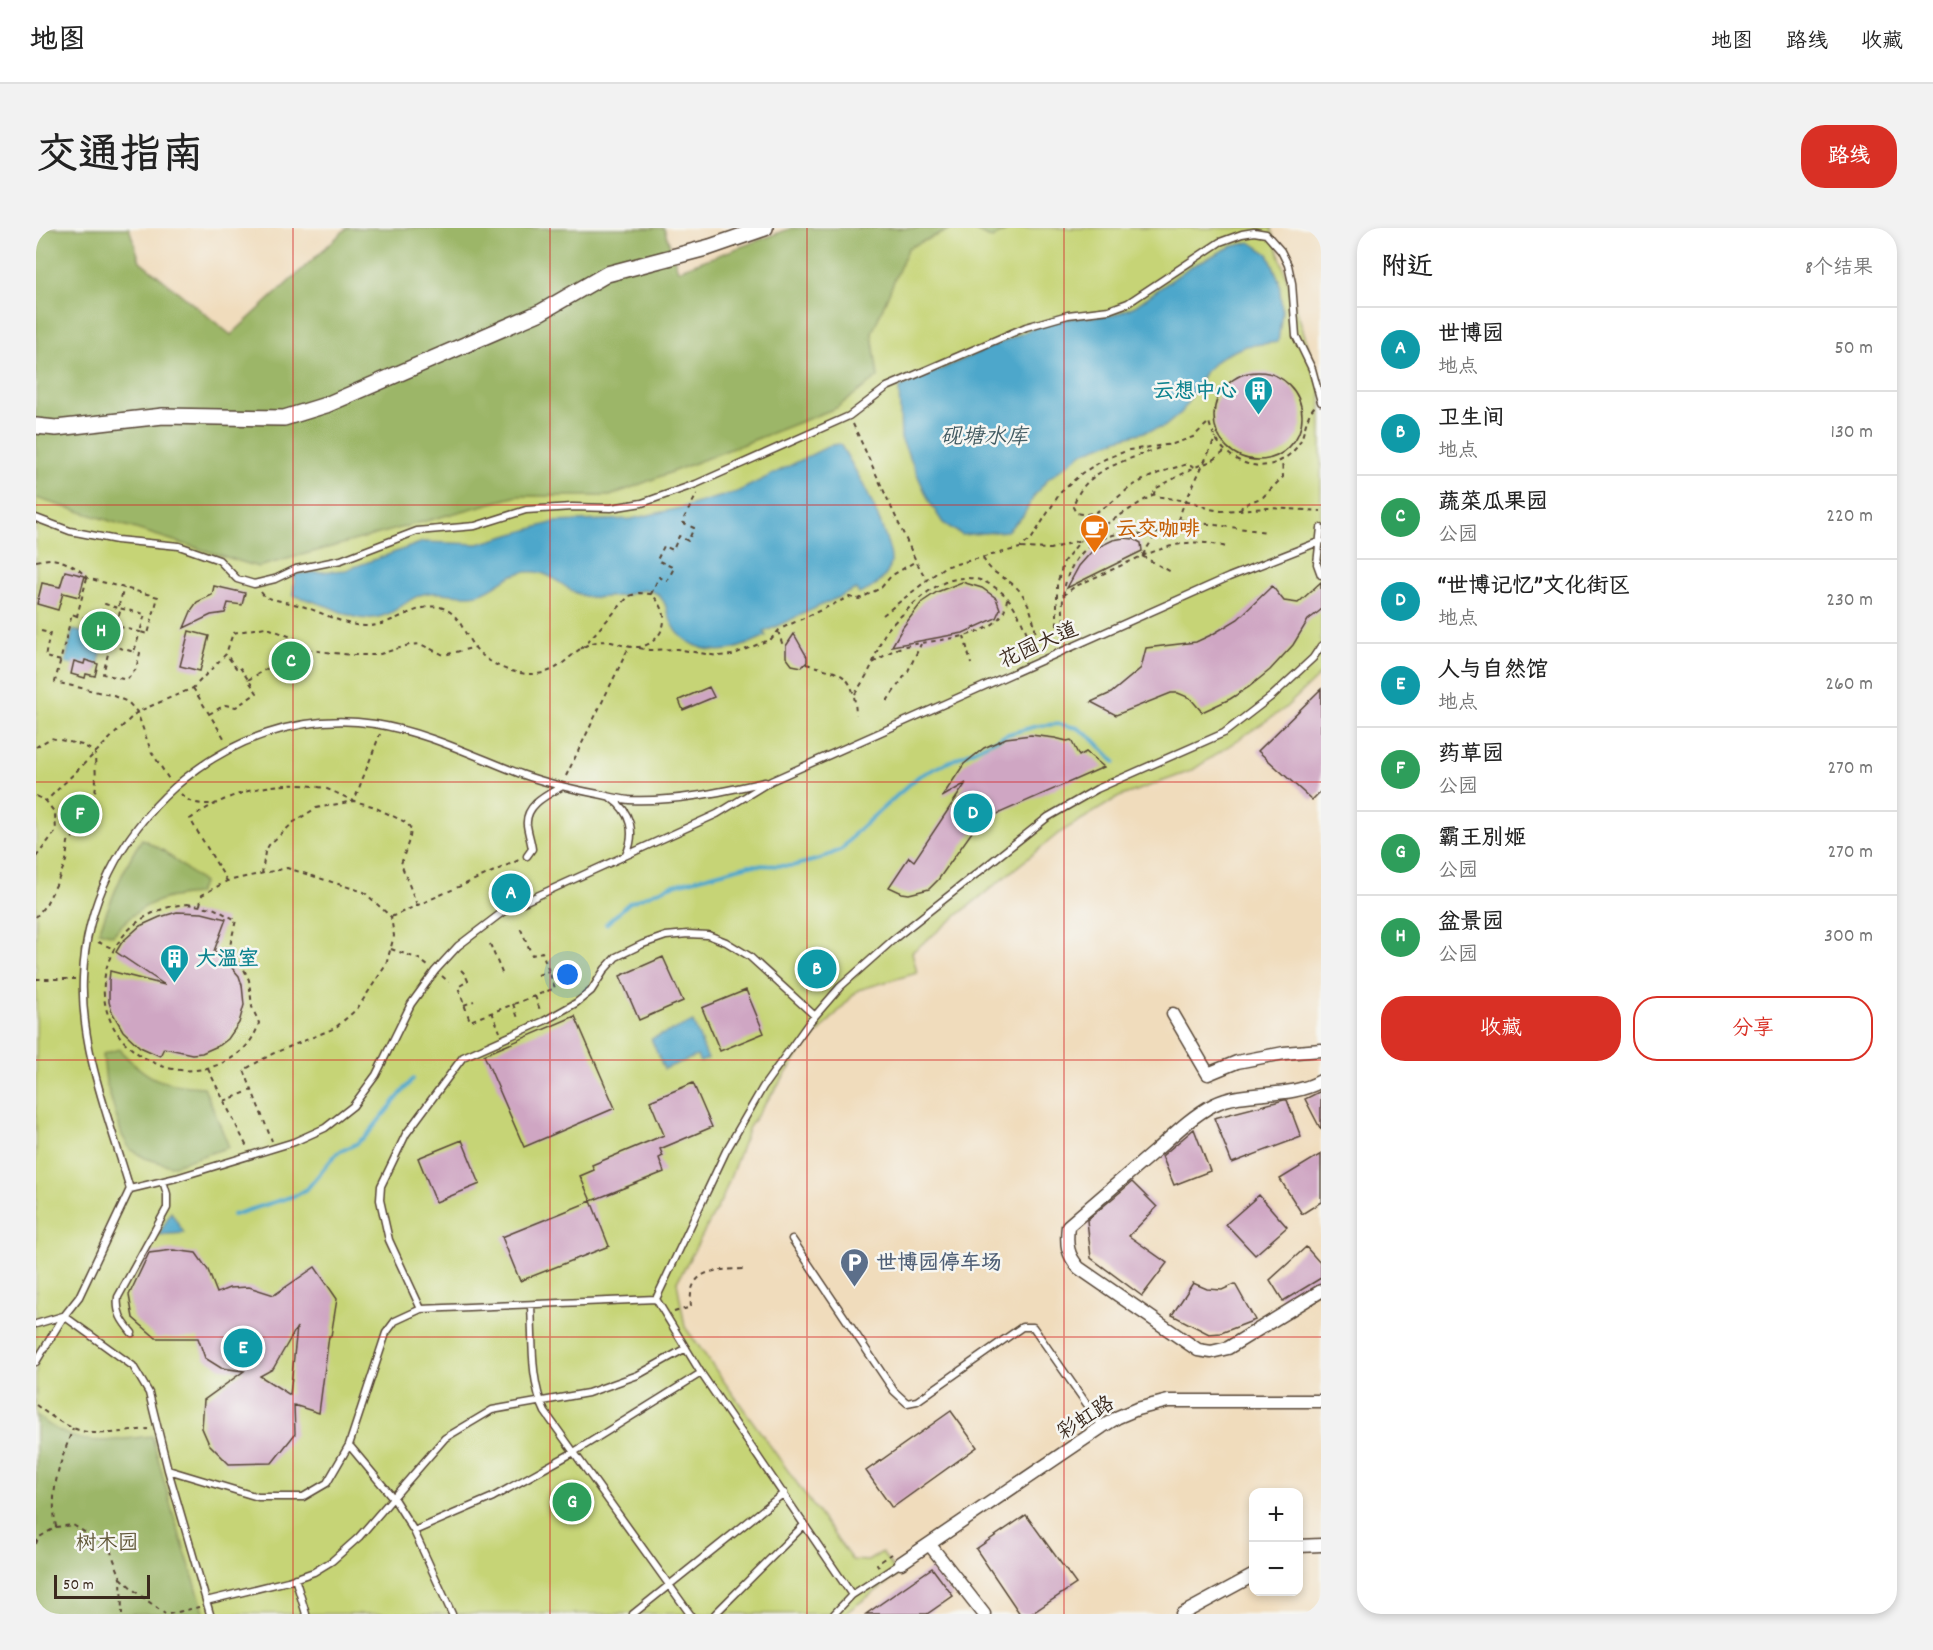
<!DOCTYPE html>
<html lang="zh">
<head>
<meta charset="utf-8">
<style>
  body { margin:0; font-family:Dekko,"LXGW WenKai TC",sans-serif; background:#f2f2f2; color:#222 }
  .controls { position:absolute; right:18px; bottom:18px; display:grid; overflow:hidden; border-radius:12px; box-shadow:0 3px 9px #0003 }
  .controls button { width:54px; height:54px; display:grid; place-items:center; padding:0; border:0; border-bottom:2px solid #e0e0e0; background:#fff; color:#222; font:30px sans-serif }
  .scale { position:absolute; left:18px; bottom:15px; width:96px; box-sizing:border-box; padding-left:6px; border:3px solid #3b2a1e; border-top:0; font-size:16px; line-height:21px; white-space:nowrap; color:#3b2a1e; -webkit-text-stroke:4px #f6f6f2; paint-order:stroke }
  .you { position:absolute; left:532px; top:747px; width:21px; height:21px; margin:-15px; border:4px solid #fff; border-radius:50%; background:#1a73e8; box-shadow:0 0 0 9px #1a73e833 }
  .badge { display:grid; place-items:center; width:39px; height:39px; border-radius:50%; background:#d93025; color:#fff; font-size:20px; font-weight:700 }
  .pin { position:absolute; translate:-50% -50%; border:3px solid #fff; box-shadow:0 2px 6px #0006 }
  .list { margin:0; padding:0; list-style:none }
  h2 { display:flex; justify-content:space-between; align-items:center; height:78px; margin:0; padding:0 24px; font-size:26px }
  h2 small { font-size:20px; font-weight:400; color:#767676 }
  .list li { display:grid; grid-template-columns:39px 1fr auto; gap:18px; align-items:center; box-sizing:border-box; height:84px; padding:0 24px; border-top:2px solid #e0e0e0 }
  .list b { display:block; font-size:22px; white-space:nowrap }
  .list p { margin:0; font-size:20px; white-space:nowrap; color:#767676 }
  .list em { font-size:20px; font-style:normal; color:#767676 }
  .actions { display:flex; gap:12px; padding:18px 24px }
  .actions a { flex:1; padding:14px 0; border:2px solid #d93025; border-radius:24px; text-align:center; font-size:21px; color:#d93025 }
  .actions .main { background:#d93025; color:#fff }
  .map { position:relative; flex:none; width:1285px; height:1386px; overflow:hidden; border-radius:24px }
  header { display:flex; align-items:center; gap:36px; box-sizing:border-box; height:84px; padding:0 30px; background:#fff; border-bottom:2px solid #e0e0e0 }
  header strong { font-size:28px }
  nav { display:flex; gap:33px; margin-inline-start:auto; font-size:21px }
  .intro { display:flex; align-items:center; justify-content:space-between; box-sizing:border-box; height:144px; padding:0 36px }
  h1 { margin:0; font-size:42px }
  .button { padding:15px 27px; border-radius:24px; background:#d93025; color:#fff; font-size:21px; font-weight:700 }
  main { display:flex; gap:36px; padding:0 36px }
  aside { flex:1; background:#fff; border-radius:24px; box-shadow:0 3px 9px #0003 }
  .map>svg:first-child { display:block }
  .green { fill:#c6d476; stroke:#807f4a; stroke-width:1.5 }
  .forest { fill:#9cb667; stroke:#6c7042; stroke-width:1.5 }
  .water { fill:#4ea7cb; stroke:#446874; stroke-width:1.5 }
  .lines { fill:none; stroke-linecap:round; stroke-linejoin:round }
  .stream { stroke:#4ea7cb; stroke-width:4 }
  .building { fill:#cfa6c3; fill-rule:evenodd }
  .service-casing { stroke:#564536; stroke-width:9 }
  .minor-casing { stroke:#564536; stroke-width:15 }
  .tertiary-casing { stroke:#564536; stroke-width:18 }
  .path { stroke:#564536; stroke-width:2; stroke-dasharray:4.5 4.5; stroke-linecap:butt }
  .service { stroke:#fff; stroke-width:6 }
  .minor { stroke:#fff; stroke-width:12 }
  .tertiary { stroke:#fff; stroke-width:15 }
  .path-bridge { stroke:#564536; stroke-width:2; stroke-dasharray:4.5 4.5; stroke-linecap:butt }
  .grid { fill:none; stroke:#d62828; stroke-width:1.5; stroke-opacity:0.55 }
  .labels { text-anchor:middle; stroke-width:5; stroke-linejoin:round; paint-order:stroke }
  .culture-label { font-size:21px; font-weight:bold; fill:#0d838f; stroke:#f6f6f2; text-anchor:end }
  .food-label { font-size:21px; font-weight:bold; fill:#c56008; stroke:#f6f6f2; text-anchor:start }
  .street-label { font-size:21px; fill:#3b2a1e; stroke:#f6f6f2 }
  .service-label { font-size:21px; font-weight:bold; fill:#4e5e75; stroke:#f6f6f2; text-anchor:start }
  .park-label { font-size:21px; fill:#5e5434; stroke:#f6f6f2 }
  .water-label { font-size:22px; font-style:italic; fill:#435c63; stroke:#f6f6f2 }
</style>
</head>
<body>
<header>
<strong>地图</strong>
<nav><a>地图</a><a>路线</a><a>收藏</a></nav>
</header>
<div class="intro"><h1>交通指南</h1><a class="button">路线</a></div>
<main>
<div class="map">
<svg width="1285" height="1386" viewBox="0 0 1285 1386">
  <rect width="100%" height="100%" fill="#f6f6f2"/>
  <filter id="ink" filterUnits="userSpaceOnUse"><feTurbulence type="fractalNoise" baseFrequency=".0167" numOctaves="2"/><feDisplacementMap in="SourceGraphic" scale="12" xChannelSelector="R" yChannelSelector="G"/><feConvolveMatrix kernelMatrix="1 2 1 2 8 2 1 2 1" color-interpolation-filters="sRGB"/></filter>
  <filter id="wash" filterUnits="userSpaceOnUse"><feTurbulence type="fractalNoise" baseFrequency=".008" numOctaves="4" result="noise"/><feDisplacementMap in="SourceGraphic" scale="24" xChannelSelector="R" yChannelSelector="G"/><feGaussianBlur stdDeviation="1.35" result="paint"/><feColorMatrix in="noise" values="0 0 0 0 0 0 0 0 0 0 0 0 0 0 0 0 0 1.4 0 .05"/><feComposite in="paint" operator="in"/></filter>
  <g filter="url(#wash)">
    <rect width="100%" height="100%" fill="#f0dcbc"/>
    <path class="green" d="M901,0H1235L1285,159V446L1248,481L1155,543L1083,569L1023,605L876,724L881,745L822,762L764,825L713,899L687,969L641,1054L649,1099L816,1332L832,1333L846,1324L862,1347L808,1386H0V232L853,18Z"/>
    <path class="forest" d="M0,0H93L104,33L195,107L311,0H628L642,42L756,0H917L872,20L836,105L842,149L800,180L574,268H481L222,339L0,270Z
      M933,0H975L956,11Z
      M106,611L128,623L167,655L161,666C124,668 100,678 77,707L63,703C76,671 87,639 106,611Z
      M83,821C111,852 125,857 168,859L193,919L135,938L109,930L94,921L86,907L70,854L67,826Z
      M0,1187C42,1222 66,1213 116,1208L137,1286L169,1386H0Z"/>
    <path class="water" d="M1214,14L1232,26L1243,52L1246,83L1242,114L1209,118L1185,129L1168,145L1146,184L1128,199L1085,210L1048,224L1012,251L998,268L987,288L971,303L926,307L907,295L894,275L865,210L863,160L1016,92L1078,87L1099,78L1154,39L1194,19Z
      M804,216C822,246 838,274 849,308C852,316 856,326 855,335C852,350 837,361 823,366L820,361L728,404L730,408C718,413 704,421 691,422C672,425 646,416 637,397C631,387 631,372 620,365C607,358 597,366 585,368C575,369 563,370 553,369C533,367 520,346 500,344C471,341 466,359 442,366C426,370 409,363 392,365C377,367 365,380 352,386C326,396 315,388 291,378C280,374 268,371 257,367L259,346L310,342L387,314L442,316L519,294L595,291L644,280L701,264L795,217Z
      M37,402L57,407L55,418L66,421L61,442L29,435Z
      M657,794L672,831L664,834L661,828L628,841L615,811Z
      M135,984L148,1005L123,1007Z"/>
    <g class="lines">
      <path class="stream" d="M570,696L593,675L634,658L713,637L756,638L784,631L806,621L820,604L883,548L972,506L1001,498L1022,496L1042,500L1057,511L1079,534
        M197,987L261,967L271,961L301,925L320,916L331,907L377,851"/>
    </g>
    <g id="blocks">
      <path class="building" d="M1178 188a44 44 0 1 1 88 0a44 44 0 1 1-88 0Z
        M1088,310L1098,311L1105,315L1106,323L1031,360L1043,338L1058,321L1077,312Z
        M29,343L49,348L43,369L27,365L22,382L1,376L6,355L24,359Z
        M926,354L946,360L960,370L964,381L960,390L927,405L856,418L867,399L886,374L901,364Z
        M1285,354V382L1272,392L1257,417L1234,442L1213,459L1194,471L1166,484L1154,470L1142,465H1135L1080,487L1055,474L1075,465L1105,440L1110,420L1160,414L1177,406L1202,391L1236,358L1248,373L1262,375Z
        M178,358L209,365L206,377L192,375L189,385L175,387L148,400L156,381L161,374L176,367Z
        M153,403L173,408L164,443L144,438Z
        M758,406L771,429V434L766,439L756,437L750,429V418Z
        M49,432L62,436L59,448L50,446L49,450L35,446L38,433L48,436Z
        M673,459L678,469L647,482L643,472Z
        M1285,461V563L1276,572L1222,523Z
        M995,507L1019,510L1031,513L1035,512L1043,528L1050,524L1068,539L943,594L902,652L893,661L873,666L866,665L853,659L873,629L878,633L930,555L906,569L928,536L948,520L970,510Z
        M141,684L166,685L190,691L178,723L190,733L203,748L206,757L208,777L203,795L192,811L184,817L166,825L156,826L128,820L124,828L104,819L87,803L76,784L73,774V753L74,743L129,757L80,724L86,714L104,698L124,689Z
        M786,723L798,735L776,759L763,747Z
        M627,729L647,773L603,792L584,748Z
        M710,762L728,805L684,823L666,780Z
        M539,788L579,880L488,919L448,827Z
        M657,855L676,899L624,921L627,928L623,930L628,944L555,973L544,948L558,942L556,937L628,907L614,873Z
        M1285,863V902L1269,871Z
        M1248,872H1251L1265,909L1196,935L1178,890Z
        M1158,901L1174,943L1138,957L1126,928Z
        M426,912L444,956L400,974L382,930Z
        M1285,926V974L1266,986L1244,951Z
        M1096,954L1121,979L1093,1008L1131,1035L1106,1068L1055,1030L1051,992Z
        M1223,967L1251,999L1219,1027L1190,996Z
        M555,973L573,1018L484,1053L466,1009Z
        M1270,1019L1285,1036V1050L1247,1073L1234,1052Z
        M137,1022L160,1025L172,1042L181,1065L193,1060L213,1059L238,1067L279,1039L301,1071L295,1108H293L283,1185L258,1177L259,1206L236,1235L193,1236L173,1216L166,1200L168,1172L208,1143L185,1140L169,1130L162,1110H120L97,1090L93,1067L113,1025ZM261,1099L254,1167L224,1148L237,1141Z
        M1157,1055L1171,1061L1186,1062L1199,1056L1219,1092L1185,1105L1173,1106L1136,1087Z
        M915,1183L941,1219L856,1280L830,1243Z
        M990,1287L1040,1356L995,1386H984L940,1321Z
        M896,1340L917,1368L891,1386H830Z"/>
    </g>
  </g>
  <g filter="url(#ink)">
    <use href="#blocks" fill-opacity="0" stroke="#564536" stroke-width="1.5"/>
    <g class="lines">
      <defs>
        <path id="service" d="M0,290L34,303L81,312L143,318L183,332L201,351L218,356L239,351L260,341L305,332L381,303L439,298L490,282L536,279L575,280L606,275L660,256L813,188L851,159L990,99L1032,87L1073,82L1092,75L1184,14L1206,6L1218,4L1230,6L1245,23L1252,37L1256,55L1260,108L1276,141L1285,174
          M1285,300L1281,336L1285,347
          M575,570C595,584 600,605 590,627
          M491,628L496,621C495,613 492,605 491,597C489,577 511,567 525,559
          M94,961L140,950L258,914L289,900L317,878L340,847L375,776L399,743L422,718L468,683L681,586L735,553L1193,349L1285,313
          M756,1011L858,1163L871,1175L881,1173L986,1099H997L1066,1198
          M620,1071L690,923L727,859L772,796L804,759L858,711L1012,589L1061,561L1188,505L1236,468L1277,430L1285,418
          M620,1071L665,1145L816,1367
          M495,1078C497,1112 494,1154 509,1184L654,1386
          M385,1081L620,1071
          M28,1088L97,1138L113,1165L132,1242L174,1386
          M0,1096L27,1088
          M96,1105C86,1093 80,1085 82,1069L131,980V966L127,953
          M0,1134L28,1088L43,1069L94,961C74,893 44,822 47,750C51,603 190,473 339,496C390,504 438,528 485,546C510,555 536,561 562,566C572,568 583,571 593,572C639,574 685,564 729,554
          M313,1217L358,1271L378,1303L416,1386
          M132,1242L222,1269H267L291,1255L313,1217L350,1105L359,1093L385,1081L353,1012L344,972L345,958L370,906L427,829L508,793L540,775L555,763L569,741L580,729L607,716L630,708L652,706L672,707L690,714L713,728L779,788
          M378,1303L457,1269L538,1224L665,1145
          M259,1350L270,1386
          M170,1373L252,1353L278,1344L296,1333L323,1309L409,1210L456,1182L552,1165L602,1147L650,1120
          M597,1386L748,1265
          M679,1386L769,1296
          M798,1386L816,1367L865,1335"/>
        <path id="minor" d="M1137,786L1172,846L1201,834L1248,825L1285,822
          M1285,853C1252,872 1211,860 1177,877C1156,888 1137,907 1119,923C1090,948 1061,973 1032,998C1030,1016 1031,1027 1043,1040L1162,1122L1175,1124L1192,1120L1285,1063
          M894,1317L948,1386
          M1262,1318L1285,1317
          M865,1335L1066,1199L1082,1189L1101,1181L1132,1173H1285
          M1146,1386L1218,1347"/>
        <path id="tertiary" d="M0,198L20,200L127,188L248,190L290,177L505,84L571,46L674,19L729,0"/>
      </defs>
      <use href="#service" class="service-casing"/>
      <use href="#minor" class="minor-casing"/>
      <use href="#tertiary" class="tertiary-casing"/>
      <path class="path" d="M817,196L880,333L890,351
        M1123,220C1091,233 1047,241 1037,279L1040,285C1064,291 1079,269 1098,257C1115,247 1133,241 1152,236L1159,239
        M1188,224L1176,233L1159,239L1119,261L1118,266L1119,268L1157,274L1174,281L1185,283L1232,280L1285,283
        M1204,282L1207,277L1227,269L1247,249L1246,231
        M985,320L1014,321L1045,312L1118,266
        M1106,328C1137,316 1160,309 1193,320
        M1106,328L1137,345
        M947,330C955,346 966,347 979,358C993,371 997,388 1000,407
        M0,333C5,332 11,331 16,331C27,332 45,341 51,350L122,369L112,406L104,404L109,386L82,380L88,360
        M51,350L41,388L68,394L63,414L98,424L104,404L80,398L85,380
        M225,364L229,369C242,373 256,375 269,379C290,386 311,399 334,398C356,397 387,372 407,380C422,386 425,398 433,411C445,432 469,445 493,446C527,447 531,424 556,415C576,409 584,420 601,419C614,419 627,407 628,393C629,382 623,373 615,366L603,365L593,368L545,421
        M615,366L623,349L631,353L638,340L621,332L628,318L637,322L643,308L652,313L658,300L646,294L661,266
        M1027,368L1038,359L1106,328L1120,306
        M847,387L908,339L984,320L996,310L1024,265L1046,245L1069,231L1093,222L1137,216L1157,209L1173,194C1183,234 1230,255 1260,220C1270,208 1268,189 1279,178
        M41,388L36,386L19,454L75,467L92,474L101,484L115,523L134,553
        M64,394L69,376L82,380
        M1028,394C1022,353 1038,315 1082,306C1094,304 1109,309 1119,306C1126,305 1135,295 1143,292L1231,304
        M1021,397V356L1028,333L1045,312
        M5,403L14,405L9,429L25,433
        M742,403L747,418H750
        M928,408L935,436
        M74,418L67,446L91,452L100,441L104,425L98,424
        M603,420L613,422L641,421L682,428L696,427L735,411L744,401L813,369L823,371L845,360L855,348L880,333
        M837,435C846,429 856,422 866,419C898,409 968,415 971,370
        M770,436C807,446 818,445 820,487
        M212,452L242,434L273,422
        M157,460L190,513
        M819,466C825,456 833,445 837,434C842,422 844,412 852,401C858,394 865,388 872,381C898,355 930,336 964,363C979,374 986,394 993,410
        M851,473L872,443L885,416
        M173,486L189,477L200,479L221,465L203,438L200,440L190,426
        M0,519L15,510L46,517L59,524L60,557L57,578L48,590L46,600L32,614L30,633L21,655L10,676L0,689
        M530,548L593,419
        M145,566C154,576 163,576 175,576
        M0,568L10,573
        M0,629L20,603L19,585L10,573L101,484L157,460L190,426L197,405L229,399L258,410L273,422L317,427H341L373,417L384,416L408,427L440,419
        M226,646L229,624L233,617L258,594L280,580L318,573L336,578L371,595L375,601L374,609L365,636L381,677
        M191,653L154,591C192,564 241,550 288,560C298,563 308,569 318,573L344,506
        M151,676L177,680L200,692L193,722L206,737L213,752L216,779L223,795C217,815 203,828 184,836C164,844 141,845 121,836C35,800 59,684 151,676Z
        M164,677L166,667L191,653L251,640L328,664L355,689L358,708L350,737L321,781L299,800L236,826L208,842L236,913
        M355,689L483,632
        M62,714L76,720
        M454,716L466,745
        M355,721L383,731L392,738
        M425,742L429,746L432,753L422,759L434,793L519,760L506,724L496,727L483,697
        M502,747L513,743
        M406,748L413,754
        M0,751H39
        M499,768L505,785
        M477,776L483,793
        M428,777L438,773
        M456,784L464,804
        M172,841L211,919
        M188,873L216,862
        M638,1084L655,1079C651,1039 681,1042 710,1041
        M0,1177C45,1212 59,1207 112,1201
        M20,1299C13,1261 24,1236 37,1200
        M0,1316L2,1310L20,1299L37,1297L73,1319L85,1350L86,1386
        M843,1339L841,1336L856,1326
        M85,1350L100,1364L129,1386
        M133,1386L163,1379"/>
      <use href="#service" class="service"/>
      <use href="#minor" class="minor"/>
      <use href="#tertiary" class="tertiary"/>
      <path class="path-bridge" d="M1143,292L1146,281L1180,209"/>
    </g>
  </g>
  <path class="grid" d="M257,0V1386M514,0V1386M771,0V1386M1028,0V1386M0,277H1285M0,554H1285M0,832H1285M0,1109H1285"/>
  <defs>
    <symbol id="building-pin" viewBox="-11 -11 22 30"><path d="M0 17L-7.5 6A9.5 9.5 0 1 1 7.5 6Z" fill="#0f9aa8" stroke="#f6f6f2"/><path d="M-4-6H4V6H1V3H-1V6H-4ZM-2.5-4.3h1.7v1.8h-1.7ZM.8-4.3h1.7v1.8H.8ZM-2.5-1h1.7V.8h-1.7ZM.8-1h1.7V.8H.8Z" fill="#fff"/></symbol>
    <symbol id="cafe-pin" viewBox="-11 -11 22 30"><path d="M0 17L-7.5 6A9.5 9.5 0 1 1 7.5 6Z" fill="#e8710a" stroke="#f6f6f2"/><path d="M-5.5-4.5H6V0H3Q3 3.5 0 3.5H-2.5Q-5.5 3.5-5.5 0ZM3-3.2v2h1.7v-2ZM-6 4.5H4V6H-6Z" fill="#fff"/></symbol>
    <symbol id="parking-pin" viewBox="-11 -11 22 30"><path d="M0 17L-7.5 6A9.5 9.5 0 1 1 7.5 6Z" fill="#5c6f8a" stroke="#f6f6f2"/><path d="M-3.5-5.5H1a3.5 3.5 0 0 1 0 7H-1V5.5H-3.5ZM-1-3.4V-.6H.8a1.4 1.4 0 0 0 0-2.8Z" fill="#fff"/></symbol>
  </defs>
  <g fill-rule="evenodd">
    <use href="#building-pin" x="1206" y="146" width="33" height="45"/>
    <use href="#cafe-pin" x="1042" y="284" width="33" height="45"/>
    <use href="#building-pin" x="122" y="714" width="33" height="45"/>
    <use href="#parking-pin" x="802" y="1018" width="33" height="45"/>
  </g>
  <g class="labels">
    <g class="culture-label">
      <text x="1201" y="169">云想中心</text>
      <text x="160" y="737" text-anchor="start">大温室</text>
    </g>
    <g class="food-label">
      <text x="1080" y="307">云交咖啡</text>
    </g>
    <g class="street-label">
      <text transform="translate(1002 416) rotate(-24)" y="7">花园大道</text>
      <text transform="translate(1049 1189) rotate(-32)" y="7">彩虹路</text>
    </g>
    <g class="service-label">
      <text x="840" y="1041">世博园停车场</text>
    </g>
    <g class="park-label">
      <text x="71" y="1321">树木园</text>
    </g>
    <g class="water-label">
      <text x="948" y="215">砚塘水库</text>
    </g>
  </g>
</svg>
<div class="controls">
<button>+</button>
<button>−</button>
</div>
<div class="scale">50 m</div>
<div class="you"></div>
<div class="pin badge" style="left:475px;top:665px;background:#0f9aa8">A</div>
<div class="pin badge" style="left:781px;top:741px;background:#0f9aa8">B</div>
<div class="pin badge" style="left:255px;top:433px;background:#2e9e5b">C</div>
<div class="pin badge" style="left:937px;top:585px;background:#0f9aa8">D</div>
<div class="pin badge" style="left:207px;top:1120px;background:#0f9aa8">E</div>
<div class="pin badge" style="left:44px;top:586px;background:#2e9e5b">F</div>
<div class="pin badge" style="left:536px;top:1274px;background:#2e9e5b">G</div>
<div class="pin badge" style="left:65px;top:403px;background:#2e9e5b">H</div>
</div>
<aside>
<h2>附近<small>8个结果</small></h2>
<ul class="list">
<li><span class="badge" style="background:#0f9aa8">A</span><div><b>世博园</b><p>地点</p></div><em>50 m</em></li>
<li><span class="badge" style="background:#0f9aa8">B</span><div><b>卫生间</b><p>地点</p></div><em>130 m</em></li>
<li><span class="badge" style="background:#2e9e5b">C</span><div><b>蔬菜瓜果园</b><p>公园</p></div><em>220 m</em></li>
<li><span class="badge" style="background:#0f9aa8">D</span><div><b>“世博记忆”文化街区</b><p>地点</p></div><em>230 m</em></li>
<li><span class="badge" style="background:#0f9aa8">E</span><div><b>人与自然馆</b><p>地点</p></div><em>260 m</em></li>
<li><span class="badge" style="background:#2e9e5b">F</span><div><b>药草园</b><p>公园</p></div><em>270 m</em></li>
<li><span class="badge" style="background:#2e9e5b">G</span><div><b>霸王别姬</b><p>公园</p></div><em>270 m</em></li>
<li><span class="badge" style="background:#2e9e5b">H</span><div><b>盆景园</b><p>公园</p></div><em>300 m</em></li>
</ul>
<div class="actions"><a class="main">收藏</a><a>分享</a></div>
</aside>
</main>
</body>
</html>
